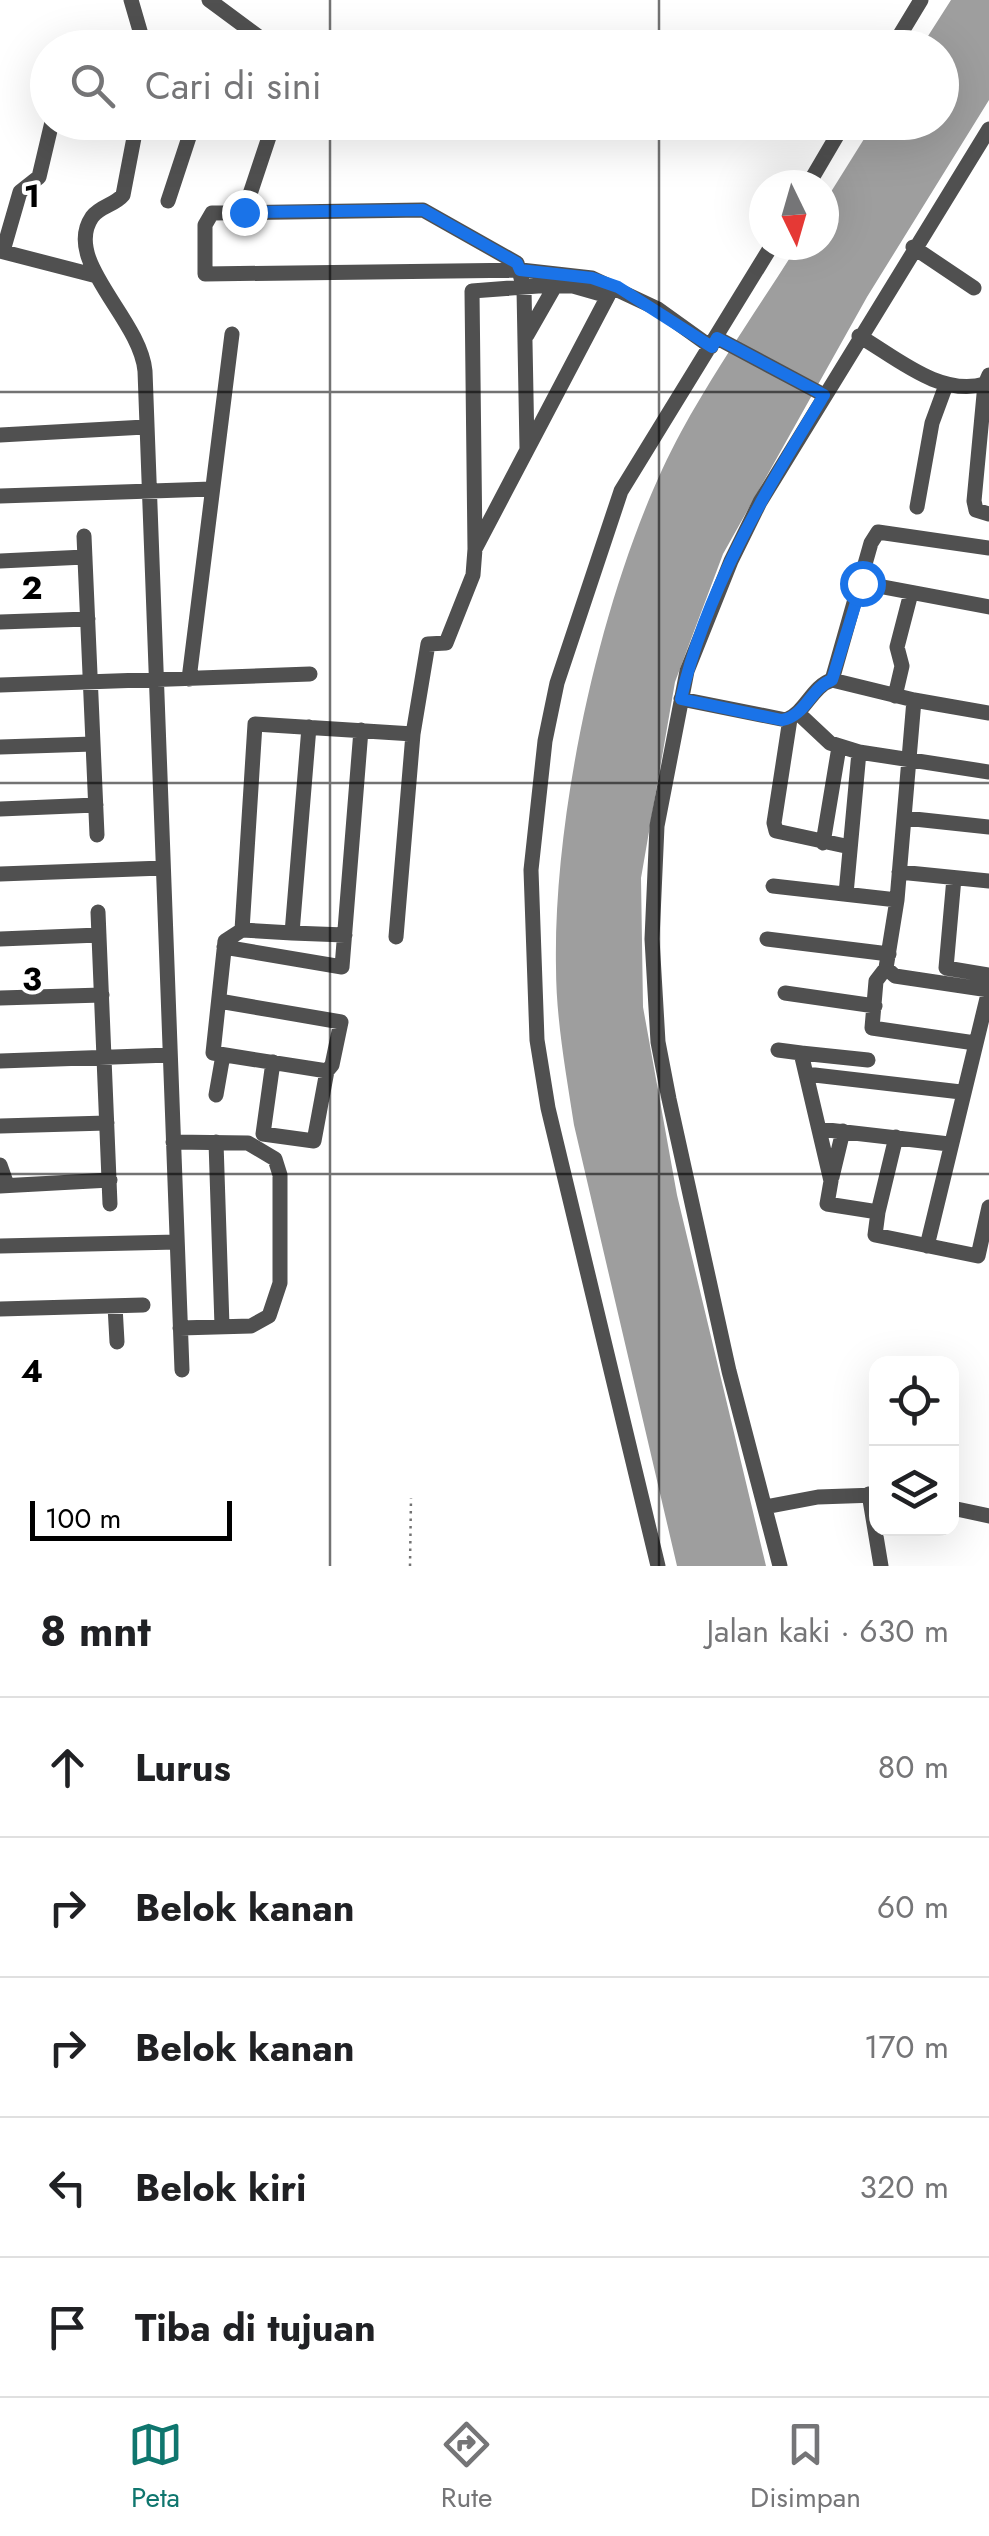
<!DOCTYPE html>
<html lang="id">
<head>
<meta charset="utf-8">
<style>
  body { margin:0; font-family:Jost,sans-serif; background:#f6f6f6; color:#202124 }
  .controls { position:absolute; right:30px; bottom:30px; display:grid; overflow:hidden; border-radius:20px; box-shadow:0 10px 40px #0002 }
  .controls button { width:90px; height:90px; display:grid; place-items:center; padding:0; border:0; border-bottom:2px solid #e0e0e0; background:#fff; color:#202124; font:50px sans-serif }
  .compass { position:absolute; left:749px; top:170px; width:90px; height:90px; border-radius:50%; background:#fff; box-shadow:0 10px 40px #0002; rotate:175deg }
  .scale { position:absolute; left:30px; bottom:25px; width:202px; box-sizing:border-box; padding-left:10px; border:5px solid #000; border-top:0; font-size:28px; line-height:35px; white-space:nowrap; color:#000; -webkit-text-stroke:8px #fff; paint-order:stroke }
  .stop { position:absolute; width:30px; height:30px; margin:-22px; border:8px solid #1a73e8; border-radius:50%; background:#fff }
  .stop.end { background:#1a73e8; border-color:#fff; box-shadow:0 2px 10px #0008 }
  .list { margin:0; padding:0; list-style:none }
  h2 { display:flex; justify-content:space-between; align-items:center; height:130px; margin:0; padding:0 40px; font-size:42px }
  h2 small { font-size:32px; font-weight:400; color:#757577 }
  .list li { display:grid; grid-template-columns:65px 1fr auto; gap:30px; align-items:center; box-sizing:border-box; height:140px; padding:0 40px; border-top:2px solid #e0e0e0 }
  .list b { display:block; font-size:38px; white-space:nowrap }
  .list em { font-size:32px; font-style:normal; color:#757577 }
  .icon { flex:none; width:55px; height:55px; fill:none; stroke:currentColor; stroke-width:2; stroke-linecap:round; stroke-linejoin:round }
  .map { position:relative; flex:none; width:989px; height:1566px; overflow:hidden }
  .search { position:absolute; background:#fff; box-shadow:0 10px 40px #0002; left:30px; right:30px; top:30px; height:110px; display:flex; align-items:center; gap:25px; box-sizing:border-box; padding:0 35px; border-radius:55px; color:#757577; font-size:38px }
  .sheet { height:830px; background:#fff }
  nav { display:flex; justify-content:space-around; align-items:center; box-sizing:border-box; height:140px; border-top:2px solid #e0e0e0; background:#fff; font-size:28px; color:#757577 }
  nav a { display:grid; justify-items:center; gap:5px }
  nav .on { color:#0f766e }
  .map>svg:first-child { display:block }
  .water { fill:#9e9e9e }
  .lines { fill:none; stroke-linecap:round; stroke-linejoin:round }
  .path { stroke:#727272; stroke-width:2.5; stroke-dasharray:2.5 5; stroke-linecap:butt }
  .minor { stroke:#505050; stroke-width:15 }
  .route { stroke:#1a73e8; stroke-width:12 }
  .grid { fill:none; stroke:#000; stroke-width:2.5; stroke-opacity:0.55 }
  .grid-label { font-size:32px; text-anchor:middle; font-weight:bold; fill:#000; stroke:#fff; stroke-width:8; stroke-linejoin:round; paint-order:stroke }
</style>
</head>
<body>
<div class="map">
<svg width="989" height="1566" viewBox="0 0 989 1566">
  <rect width="100%" height="100%" fill="#fff"/>
  <path class="water" d="M951,0H989V100L867,297L723,554L675,682L641,878L643,1007L677,1195L766,1566H677L574,1125C566,1073 556,1019 556,967C553,807 605,572 681,432C716,368 759,307 798,245H824V203L874,123L942,122V48L921,47Z"/>
  <g class="lines">
    <path class="path" d="M410,1566L411,1498"/>
    <path class="minor" d="M131,0L145,48
      M209,0L274,48
      M892,48L921,0
      M137,122L123,195C115,205 100,206 92,217C62,261 140,318 145,371L182,1370
      M808,185L845,122
      M168,201L194,122
      M244,212L274,122
      M913,247L974,288
      M0,251L93,275
      M3,251L20,192L39,177L52,122
      M538,286H573L608,296L475,549L472,291Z
      M527,335L555,286
      M859,336C897,358 940,397 985,384L989,375
      M717,338L824,395
      M985,384L974,501L976,510L989,514
      M0,435L145,427
      M527,449L524,289L517,263L423,210L212,213L205,225V274L521,270L592,278L658,309L711,347
      M0,496L212,489
      M917,507L932,423L946,385
      M84,536L97,835
      M0,561L85,557
      M862,583L989,607
      M0,622L88,619
      M189,679L232,334
      M832,680L871,543L878,532L989,548
      M0,685L310,674
      M895,696L902,666L897,647L911,593
      M681,699L786,720C806,712 812,686 832,680L914,700L989,713
      M914,700L897,900L886,968L876,981L872,1028L975,1043
      M798,713L830,743L859,752L846,894
      M790,719L774,823L776,831L850,847
      M0,747L93,744
      M859,752L989,772
      M0,809L96,805
      M905,818L989,827
      M823,843L839,747
      M899,872L989,881
      M0,874L163,868
      M954,878L946,968L989,975
      M773,886L897,900
      M98,912L110,1204
      M242,930L292,933L309,727
      M292,933L345,935
      M396,937L413,734L428,644L446,643L473,575L475,549
      M0,939L99,935
      M767,939L889,954
      M224,947L342,967L361,730
      M886,968L895,976L989,990L927,1246
      M785,993L875,1006
      M0,998L102,995
      M219,1001L341,1022L332,1065L327,1071L213,1053L225,941L242,930L255,724L413,734
      M778,1050L801,1053L831,1181L827,1204L878,1212L875,1235L978,1256L989,1207
      M801,1053L868,1060
      M0,1061L170,1055
      M273,1062L263,1134L314,1141L327,1071
      M806,1074L961,1092
      M216,1095L223,1055
      M0,1126L107,1123
      M819,1129L949,1144
      M173,1142L248,1143L275,1159L280,1175V1283L269,1316L251,1326L180,1328
      M216,1142L222,1326
      M0,1165L7,1185
      M832,1177L843,1131
      M0,1186L110,1180
      M878,1212L896,1137
      M0,1246L177,1242
      M115,1306L117,1342
      M0,1309L143,1305
      M869,1494L881,1566
      M765,1507L818,1497L876,1495
      M952,1508L989,1516
      M658,1566L548,1108L537,1040L531,870L545,741L557,683L621,491L772,245
      M780,1566L729,1371L669,1099L658,1042L652,939L657,826L687,671L731,561L760,502L989,129"/>
  </g>
  <g class="lines">
    <path class="route" d="M244,212L423,210L517,263L520,270L592,278L618,287L712,347L717,338L824,395C766,491 706,589 681,699L782,720C806,716 811,687 832,680L862,583"/>
  </g>
  <path class="grid" d="M330,0V48M659,0V48M330,122V1566M659,122V1566M0,392H989M0,783H989M0,1174H989"/>
  <g class="grid-label">
    <text x="32" y="207">1</text>
    <text x="32" y="599">2</text>
    <text x="32" y="990">3</text>
    <text x="32" y="1382">4</text>
  </g>
</svg>
<div class="controls">
<button><svg class="icon" aria-label="locate" viewBox="0 0 24 24"><circle cx="12" cy="12" r="6"/><path d="M12 2v4M12 18v4M2 12h4M18 12h4"/></svg></button>
<button><svg class="icon" aria-label="layers" viewBox="0 0 24 24"><path d="M12 4l9 5-9 5-9-5zM3 14l9 5 9-5"/></svg></button>
</div>
<svg class="compass" viewBox="-18 -18 36 36"><path d="M0-13l5 13h-10z" fill="#e53935"/><path d="M0 13l5-13h-10z" fill="#757577"/></svg>
<div class="scale">100 m</div>
<div class="stop" style="left:862px;top:583px"></div>
<div class="stop end" style="left:244px;top:212px"></div>
<div class="search"><svg class="icon" aria-label="search" viewBox="0 0 24 24"><circle cx="10" cy="10" r="6"/><path d="M15 15l6 6"/></svg>Cari di sini</div>
</div>
<section class="sheet">
<h2>8 mnt<small>Jalan kaki · 630 m</small></h2>
<ul class="list">
<li><svg class="icon" aria-label="ahead" viewBox="0 0 24 24"><path d="M12 20V5M6 11l6-6 6 6"/></svg><div><b>Lurus</b></div><em>80 m</em></li>
<li><svg class="icon" aria-label="right" viewBox="0 0 24 24"><path d="M7 20v-9h11M14 6l5 5-5 5"/></svg><div><b>Belok kanan</b></div><em>60 m</em></li>
<li><svg class="icon" aria-label="right" viewBox="0 0 24 24"><path d="M7 20v-9h11M14 6l5 5-5 5"/></svg><div><b>Belok kanan</b></div><em>170 m</em></li>
<li><svg class="icon" aria-label="left" viewBox="0 0 24 24"><path d="M17 20v-9H6M10 6l-5 5 5 5"/></svg><div><b>Belok kiri</b></div><em>320 m</em></li>
<li><svg class="icon" aria-label="arrive" viewBox="0 0 24 24"><path d="M6 21V4h12l-3 4 3 4H6"/></svg><div><b>Tiba di tujuan</b></div></li>
</ul>
</section>
<nav>
<a class="on"><svg class="icon" aria-label="map" viewBox="0 0 24 24"><path d="M3 6l6-2 6 2 6-2v14l-6 2-6-2-6 2zM9 4v14M15 6v14"/></svg>Peta</a>
<a><svg class="icon" aria-label="directions" viewBox="0 0 24 24"><path d="M12 3l9 9-9 9-9-9zM9 14v-3h6M13 9l2 2-2 2"/></svg>Rute</a>
<a><svg class="icon" aria-label="saved" viewBox="0 0 24 24"><path d="M7 4h10v16l-5-4-5 4z"/></svg>Disimpan</a>
</nav>
</body>
</html>
